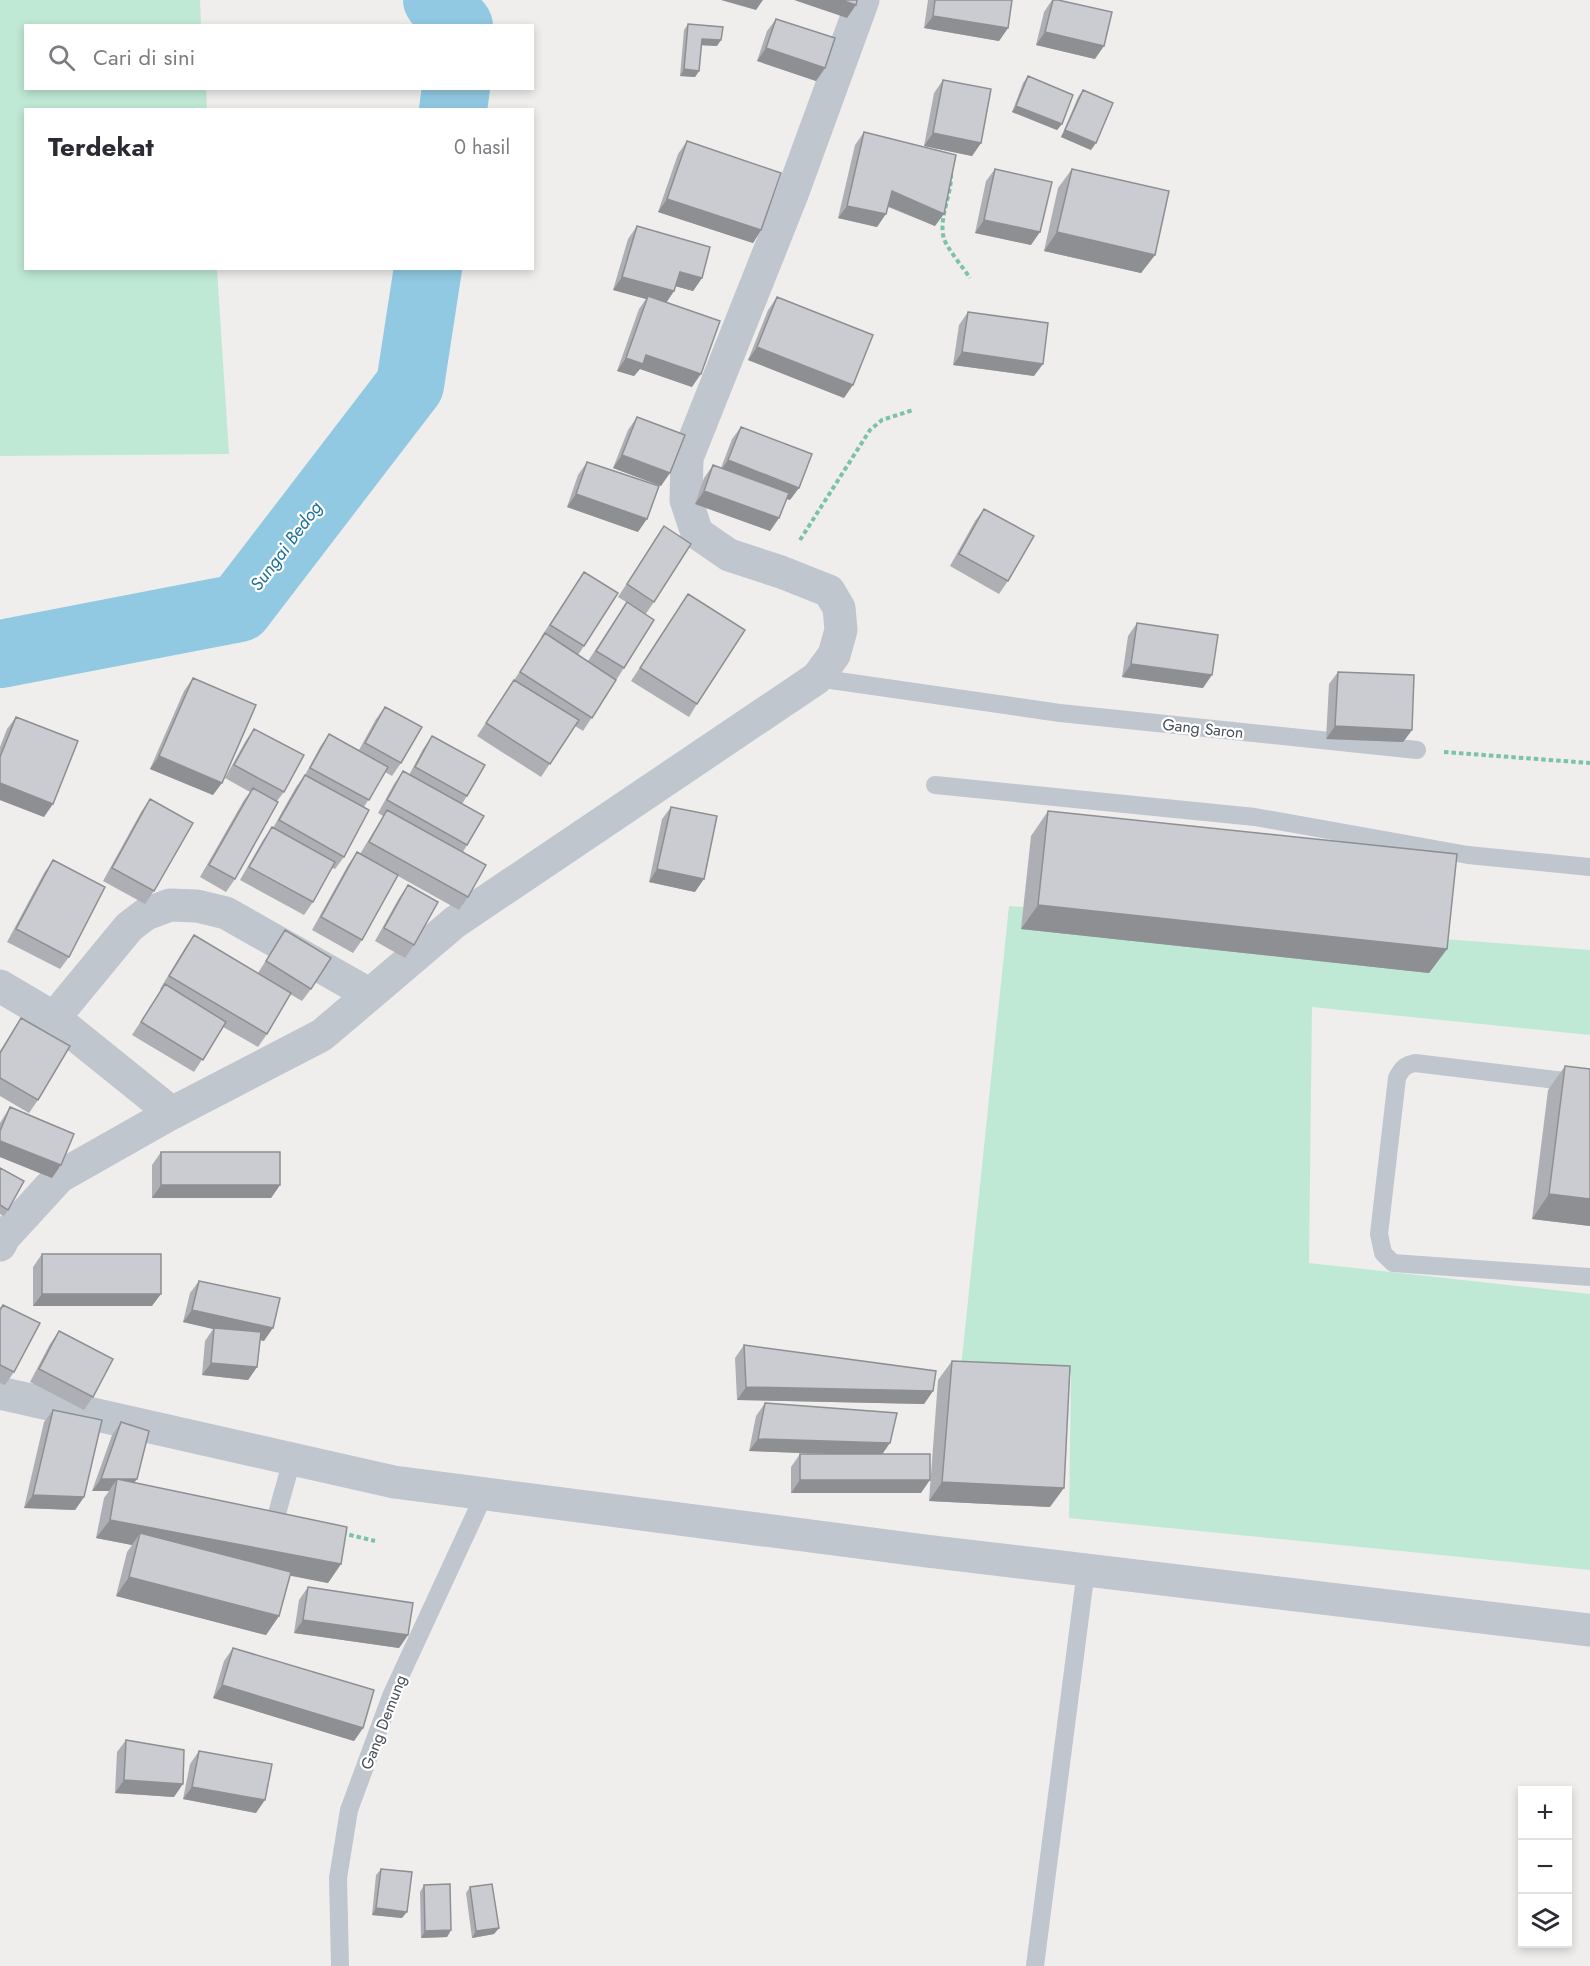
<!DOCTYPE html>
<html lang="id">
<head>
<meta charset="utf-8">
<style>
  body { margin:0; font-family:Jost,sans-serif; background:#f2f2f3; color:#2b2b33 }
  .controls { position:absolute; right:18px; bottom:18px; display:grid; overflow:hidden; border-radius:0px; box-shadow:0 3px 9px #0003 }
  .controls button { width:54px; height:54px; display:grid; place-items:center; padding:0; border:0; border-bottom:2px solid #e1e1e2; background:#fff; color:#2b2b33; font:30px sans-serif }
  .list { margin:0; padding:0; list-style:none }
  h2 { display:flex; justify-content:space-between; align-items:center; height:78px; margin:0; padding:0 24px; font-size:26px }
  h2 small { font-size:20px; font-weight:400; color:#7c7c81 }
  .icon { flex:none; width:33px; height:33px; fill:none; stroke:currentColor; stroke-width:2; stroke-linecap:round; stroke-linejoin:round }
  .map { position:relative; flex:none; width:1590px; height:1966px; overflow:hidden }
  .search { position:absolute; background:#fff; box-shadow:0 3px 9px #0003; left:24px; top:24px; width:510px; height:66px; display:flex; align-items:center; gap:15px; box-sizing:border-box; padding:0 21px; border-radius:0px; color:#7c7c81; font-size:22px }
  .panel { position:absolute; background:#fff; box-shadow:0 3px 9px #0003; left:24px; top:108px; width:510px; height:162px; border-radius:0px }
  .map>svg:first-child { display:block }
  .green { fill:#bfe9d4 }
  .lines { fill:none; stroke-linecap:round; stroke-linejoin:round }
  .river { stroke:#91c9e2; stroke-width:68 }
  .path { stroke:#7bc3a7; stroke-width:4; stroke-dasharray:4.5 3; stroke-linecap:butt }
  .service { stroke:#bfc6ce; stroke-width:18 }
  .minor { stroke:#bfc6ce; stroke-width:33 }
  .wall { fill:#aeafb4 }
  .shaded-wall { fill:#8d8f92 }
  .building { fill:#caccd1; stroke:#8d8f92; stroke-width:1.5 }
  .labels { text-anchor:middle; stroke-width:4.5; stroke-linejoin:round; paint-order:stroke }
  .street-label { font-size:16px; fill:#474f58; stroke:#fff }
  .water-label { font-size:18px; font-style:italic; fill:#1b7198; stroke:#fff }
</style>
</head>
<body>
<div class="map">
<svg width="1590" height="1966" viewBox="0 0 1590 1966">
  <rect width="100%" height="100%" fill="#f0eded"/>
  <path class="green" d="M0,0H200L201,25L26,26V88L206,89L207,109L26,110V268L217,269L229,454L0,456Z
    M1009,906L1590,950V1035L1312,1007L1309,1263L1590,1294V1570L1069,1518L1071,1375L961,1368Z"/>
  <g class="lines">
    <path class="river" d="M437,0L459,26
      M453,110L456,88
      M0,654L239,608L410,385L428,268"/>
    <path class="path" d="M951,174C952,195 938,218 944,239C947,248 964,269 970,278
      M800,540L870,430L882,420L913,410
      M1444,752L1590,763
      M342,1533L375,1541"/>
    <path class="service" d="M817,678L1060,713L1417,750
      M935,785L1255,817L1468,855L1590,867
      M1590,1084L1415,1063C1405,1065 1402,1068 1397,1078L1379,1234L1383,1253L1393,1263L1590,1277
      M276,1517L292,1460
      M340,1966L338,1878L349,1810L391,1696L485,1493
      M1035,1966L1086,1570"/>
    <path class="minor" d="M0,986L54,1018L172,1113
      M54,1018L129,927L146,914L170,905L197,906L226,913L369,994
      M0,1245L4,1237L59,1177L172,1113L322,1035L455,922L817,678L834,655L841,630L839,608L829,591L781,572L729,555L697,533L686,500L687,458L791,197L863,0
      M0,1393L394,1482L926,1551L1590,1630"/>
  </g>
  <path class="wall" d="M928,0H1012L1008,28L999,41L924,28Z
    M1052,0H1058L1095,59L1036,45L1044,12Z
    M776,19L825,68L816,81L757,61L767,31Z
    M688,24L717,46L701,45L699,71L695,77L680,76L684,30Z
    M1028,76L1062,124L1057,130L1012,112L1023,83Z
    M943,80L981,143L972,156L924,146L934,93Z
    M1083,90L1091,150L1061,137L1078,97Z
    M864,132L935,226L888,207L877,227L838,218L855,145Z
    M687,141L761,230L753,243L658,212L678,154Z
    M995,169L1031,245L975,233L986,181Z
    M1072,169L1155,255L1141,273L1044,251L1058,188Z
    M637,226L702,278L693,291L676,286L674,291L667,302L692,387L640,369L634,376L617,371L639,309L646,299L613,290L628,239Z
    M777,297L844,398L748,360L768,310Z
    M968,312L1034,376L953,365L959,325Z
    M637,417L661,486L613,468L628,430Z
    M741,427L790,500L787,499L779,518L770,531L695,504L704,478L713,465L721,468L732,439Z
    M587,462L638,532L567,507L578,475Z
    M984,509L1008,581L999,594L950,566L975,521Z
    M664,526L654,602L645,615L624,668L583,731L575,726L541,777L477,736L542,638L541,637L584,572V646L578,655L588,661L627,602L639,610L618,597Z
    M688,594L697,704L689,717L631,681Z
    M1137,623L1203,688L1122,677L1128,636Z
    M1338,672L1412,730L1403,742L1326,739L1329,684Z
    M193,678L213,795L150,769L184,691Z
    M385,707L401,763L392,776L385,772L364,807L344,857L335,869L332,868L313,902L304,915L240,880L263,840L272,827L273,828L296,787L305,775L320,747L329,734L359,750L376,719Z
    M16,717L44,817L0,800V747L7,729Z
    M254,729L284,792L277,801L235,879L226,892L200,877L244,800L250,792L225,778L245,742Z
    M432,736L467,796L462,804L467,845L463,852L468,897L459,910L398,876L362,940L353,953L312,930L348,865L357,852L360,854L383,816L378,813L394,784L403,771L409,775L423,749Z
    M150,799L154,891L145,904L103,881L141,812Z
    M671,807L695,892L649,882L662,819Z
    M1048,811L1447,949L1429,973L1021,929L1031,836Z
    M53,860L69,957L60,969L7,942L44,873Z
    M408,885L414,945L405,958L375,941L399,898Z
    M285,930L311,989L302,1001L290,994L267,1034L258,1047L223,1027L194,1072L132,1035L161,990L160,989L185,948L194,935L258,973Z
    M21,1018L38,1100L29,1113L0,1096V1051Z
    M1565,1066L1590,1226L1532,1219L1548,1090Z
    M10,1107L52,1178L0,1157V1123Z
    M161,1152L280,1185L271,1198H152V1165Z
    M0,1168L8,1210L4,1216L0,1214Z
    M42,1254L152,1306H33V1267Z
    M199,1281L264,1341L260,1340L257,1367L248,1380L202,1375L205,1341L213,1329L183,1322L190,1293Z
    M3,1305L14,1372L5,1385L0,1383V1308Z
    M59,1331L93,1397L84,1410L30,1382L50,1344Z
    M744,1345L933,1391L924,1404L737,1400L735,1358Z
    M952,1361L1050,1507L929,1501L938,1380Z
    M765,1403L882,1454L921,1493H791V1467L800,1454H829L749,1451L756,1416Z
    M53,1410L84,1497L75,1510L24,1508L44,1422Z
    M121,1422L134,1483L341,1564L328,1583L290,1575L279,1616L266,1635L116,1596L127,1552L132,1545L96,1538L104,1498L109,1491H92L112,1435Z
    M308,1587L408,1635L399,1648L294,1633L299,1600Z
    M233,1648L363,1728L354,1741L213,1698L224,1661Z
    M126,1740L174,1797L115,1793L117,1752Z
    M199,1751L256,1813L183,1799L190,1764Z
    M381,1869L402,1918L372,1915L376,1875Z
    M424,1885L451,1930L447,1937L421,1938L420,1892Z
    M470,1887L499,1928L494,1934L472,1938L466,1893Z"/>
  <path class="shaded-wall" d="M721,0H763L756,10Z
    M794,0H841L856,5L847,18Z
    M933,16L1008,28L999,41L924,28Z
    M1045,32L1104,46L1095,59L1036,45Z
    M702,39L721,40L717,46L697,45Z
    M766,48L825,68L816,81L757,61Z
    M684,69L699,71L695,77L680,76Z
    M1016,106L1062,124L1057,130L1012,112Z
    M1065,130L1096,143L1091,150L1061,137Z
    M933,133L981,143L972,156L924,146Z
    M892,191L944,214L935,226L883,204Z
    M667,199L761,230L753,243L658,212Z
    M847,206L886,214L877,227L838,218Z
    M984,220L1040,232L1031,245L975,233Z
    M1057,232L1155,255L1141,273L1044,251Z
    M680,272L702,278L693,291L671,285Z
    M622,277L674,291L665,304L648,296L646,299L613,290Z
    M757,347L853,385L844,398L748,360Z
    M962,352L1043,364L1034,376L953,365Z
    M646,355L701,374L692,387L640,369L634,376L617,371L626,358Z
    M622,455L670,473L661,486L613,468Z
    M728,460L799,488L790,500L719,473Z
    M704,491L779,518L770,531L695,504Z
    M576,494L647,519L638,532L567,507Z
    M1131,664L1212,675L1203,688L1122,677Z
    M1335,726L1412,730L1403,742L1326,739Z
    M159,756L222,783L213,795L150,769Z
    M0,783L53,804L44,817L0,800Z
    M657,869L704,879L695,892L649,882Z
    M1038,905L1447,949L1429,973L1021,929Z
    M0,1141L61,1165L52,1178L0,1157Z
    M161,1185H280L271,1198H152Z
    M1549,1194L1590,1199V1226L1532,1219Z
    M42,1294H161L152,1306H33Z
    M192,1310L273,1328L264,1341L183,1322Z
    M211,1363L257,1367L248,1380L202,1375Z
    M746,1387L933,1391L924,1404L737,1400Z
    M758,1439L890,1443L881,1456L749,1451Z
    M101,1479H137L128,1491L117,1479L109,1491H92Z
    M800,1480H930L921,1493H791Z
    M942,1482L1064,1488L1050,1507L929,1501Z
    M33,1495L84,1497L75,1510L24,1508Z
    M110,1520L341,1564L328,1583L137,1546L140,1533L132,1545L96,1538Z
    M129,1577L279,1616L266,1635L116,1596Z
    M303,1620L408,1635L399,1648L294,1633Z
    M222,1685L363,1728L354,1741L213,1698Z
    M124,1780L183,1784L174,1797L115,1793Z
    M192,1787L265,1800L256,1813L183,1799Z
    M376,1908L407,1912L402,1918L372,1915Z
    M499,1928L494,1934L472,1938L476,1931Z
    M451,1930L447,1937L421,1938L425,1931Z"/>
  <path class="building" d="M841,0H857L856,5Z
    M935,0H1012L1008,28L933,16Z
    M1053,0H1058L1112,12L1104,46L1045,32Z
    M776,19L835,38L825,68L766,48Z
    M688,24L723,27L721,40L702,39L699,71L684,69Z
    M1028,76L1073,95L1062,124L1016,106Z
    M943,80L991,89L981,143L933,133Z
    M1083,90L1113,103L1096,143L1065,130Z
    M864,132L956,155L944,214L892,191L886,214L847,206Z
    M687,141L781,173L761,230L667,199Z
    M995,169L1052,182L1040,232L984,220Z
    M1072,169L1169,191L1155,255L1057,232Z
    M637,226L710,247L702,278L680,272L674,291L622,277Z
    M648,296L720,321L701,374L646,355L643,364L626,358Z
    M777,297L873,335L853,385L757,347Z
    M968,312L1048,323L1043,364L962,352Z
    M637,417L685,435L670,473L622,455Z
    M741,427L812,454L799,488L728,460Z
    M587,462L659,486L647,519L576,494Z
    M713,465L789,493L779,518L704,491Z
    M984,509L1034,536L1008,581L959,554Z
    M664,526L691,544L654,602L627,584Z
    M584,572L618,593L584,646L550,625Z
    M688,594L745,630L697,704L640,668Z
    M627,602L654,620L624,668L596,651Z
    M1137,623L1218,635L1212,675L1131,664Z
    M545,633L616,680L592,718L520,672Z
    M1338,672L1414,675L1412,730L1335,726Z
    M193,678L256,705L222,783L159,756Z
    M514,680L579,720L550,764L486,723Z
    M385,707L422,727L401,763L365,743Z
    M16,717L78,741L53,804L0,783V757Z
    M254,729L304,755L284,792L234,765Z
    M329,734L388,767L369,800L310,768Z
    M432,736L485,765L467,796L415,767Z
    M403,771L484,816L467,845L387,800Z
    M305,775L369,810L344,857L279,820Z
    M253,788L278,802L235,879L209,865Z
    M150,799L193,823L154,891L112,868Z
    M671,807L717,816L704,879L657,869Z
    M387,810L486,865L468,897L369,842Z
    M1048,811L1457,854L1447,949L1038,905Z
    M272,827L335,862L313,902L249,867Z
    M357,852L398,875L362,940L321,917Z
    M53,860L105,887L69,957L16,929Z
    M408,885L438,902L414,945L384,928Z
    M285,930L331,958L311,989L266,961Z
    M194,935L291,993L267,1034L169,976Z
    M165,984L226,1022L203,1060L141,1022Z
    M21,1018L70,1046L38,1100L0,1078V1053Z
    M1565,1066L1590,1069V1199L1549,1194Z
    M10,1107L74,1134L61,1165L0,1141V1131Z
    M161,1152H280V1185H161Z
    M0,1168L24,1181L8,1210L0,1205Z
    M42,1254H161V1294H42Z
    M199,1281L280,1298L273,1328L192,1310Z
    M3,1305L40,1323L14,1372L0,1365V1310Z
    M214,1328L261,1332L257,1367L211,1363Z
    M59,1331L113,1359L93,1397L39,1369Z
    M744,1345L936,1371L933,1391L746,1387Z
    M952,1361L1070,1366L1064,1488L942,1482Z
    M765,1403L897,1413L890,1443L758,1439Z
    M53,1410L102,1420L84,1497L33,1495Z
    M121,1422L149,1431L137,1479H101Z
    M800,1454H930V1480H800Z
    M117,1479L347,1527L341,1564L110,1520Z
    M140,1533L291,1572L279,1616L129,1577Z
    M308,1587L413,1603L408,1635L303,1620Z
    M233,1648L374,1690L363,1728L222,1685Z
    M126,1740L184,1750L183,1784L124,1780Z
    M199,1751L272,1764L265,1800L192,1787Z
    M381,1869L412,1872L407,1912L376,1908Z
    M450,1884L451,1930L425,1931L424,1885Z
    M492,1884L499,1928L476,1931L470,1887Z"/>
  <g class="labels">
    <g class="street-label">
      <text transform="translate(1203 728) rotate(6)" y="6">Gang Saron</text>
      <text transform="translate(383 1722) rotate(-69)" y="6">Gang Demung</text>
    </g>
    <g class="water-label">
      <text transform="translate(286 546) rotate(-53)" y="6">Sungai Bedog</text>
    </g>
  </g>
</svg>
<div class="controls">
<button>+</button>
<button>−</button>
<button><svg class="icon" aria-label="layers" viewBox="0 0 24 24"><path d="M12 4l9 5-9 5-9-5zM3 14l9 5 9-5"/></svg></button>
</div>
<div class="search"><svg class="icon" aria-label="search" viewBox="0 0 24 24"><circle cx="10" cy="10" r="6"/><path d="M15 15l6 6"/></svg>Cari di sini</div>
<section class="panel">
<h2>Terdekat<small>0 hasil</small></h2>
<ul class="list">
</ul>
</section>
</div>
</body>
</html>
